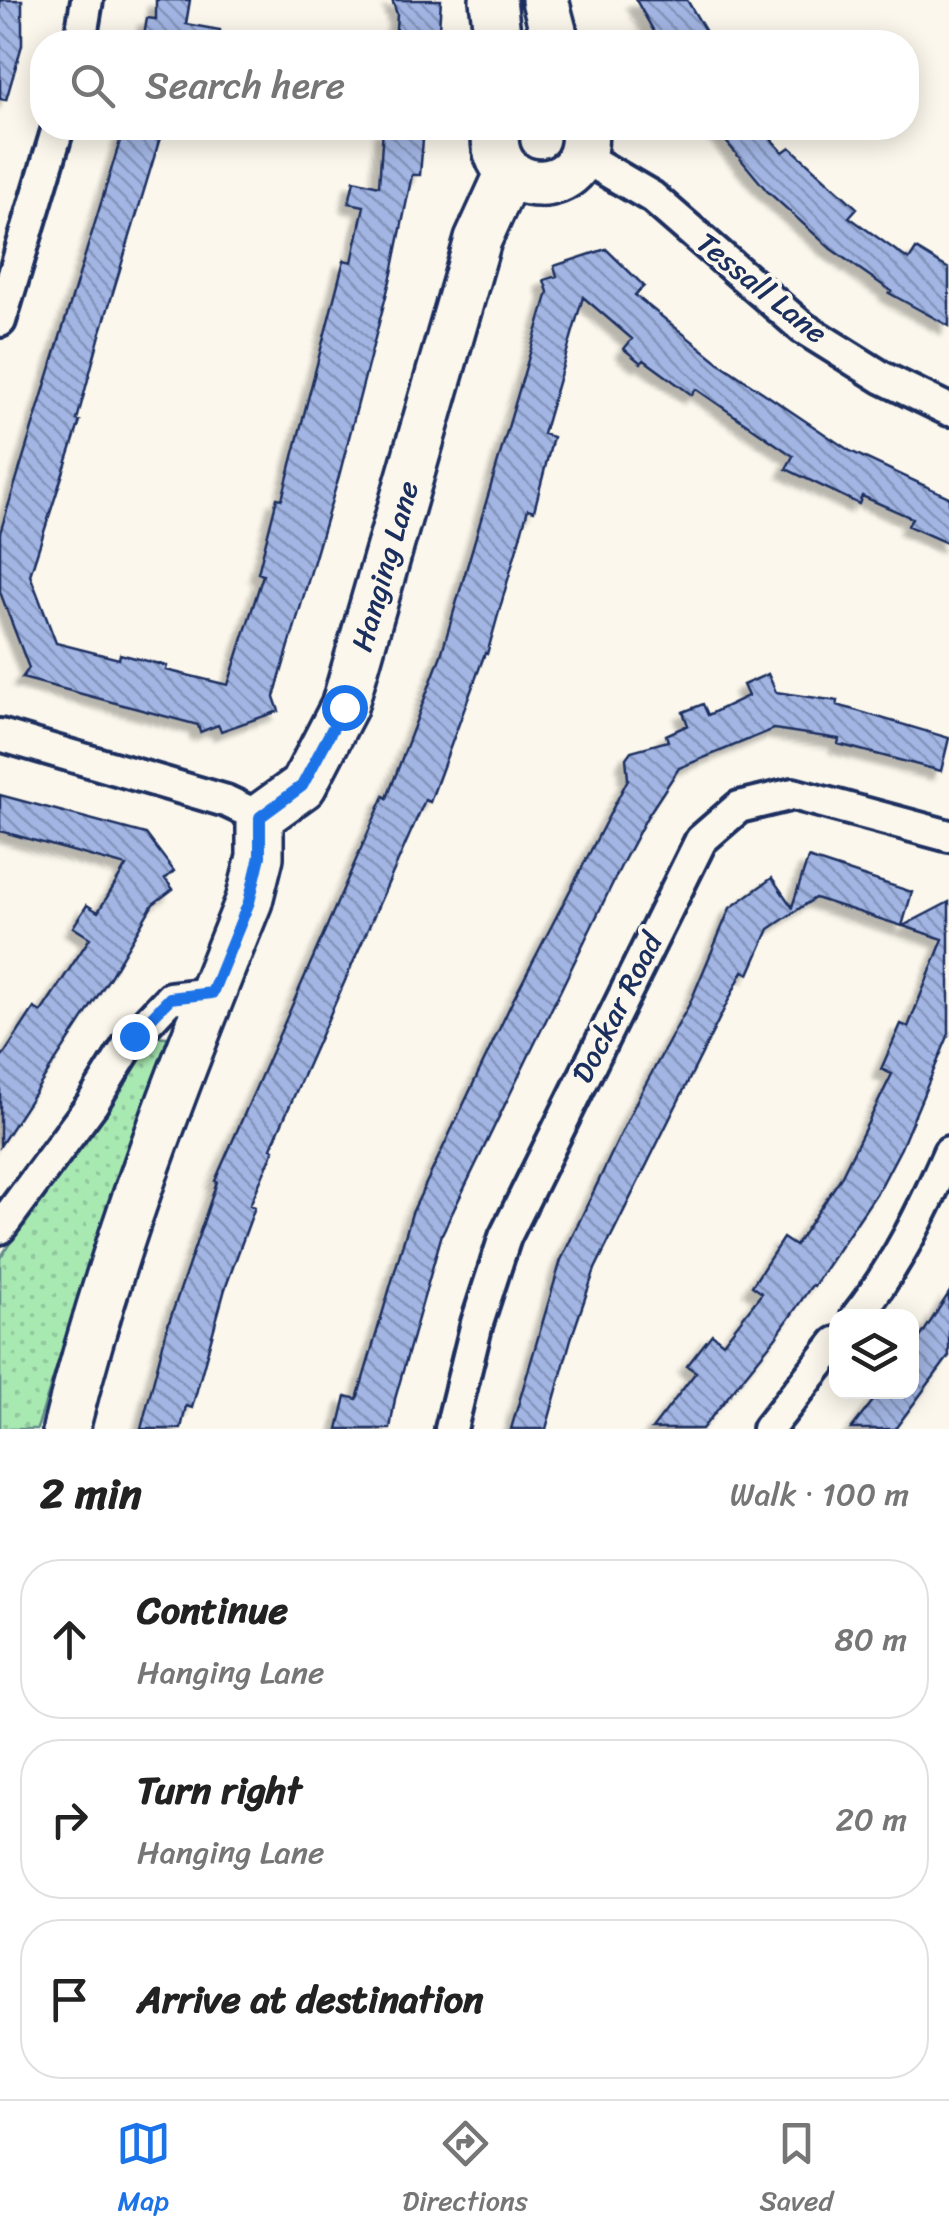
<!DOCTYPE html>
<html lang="en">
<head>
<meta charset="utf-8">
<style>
  body { margin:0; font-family:Sriracha,sans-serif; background:#f2f2f2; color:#222 }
  .controls { position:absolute; right:30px; bottom:30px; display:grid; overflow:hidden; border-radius:20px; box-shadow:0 5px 25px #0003 }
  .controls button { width:90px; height:90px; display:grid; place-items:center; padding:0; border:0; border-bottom:2px solid #e0e0e0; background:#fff; color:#222; font:50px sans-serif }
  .stop { position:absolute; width:30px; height:30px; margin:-22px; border:8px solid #1a73e8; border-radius:50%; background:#fff }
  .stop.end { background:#1a73e8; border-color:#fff; box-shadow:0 2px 10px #0008 }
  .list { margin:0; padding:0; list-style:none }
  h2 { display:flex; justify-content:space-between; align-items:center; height:130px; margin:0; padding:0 40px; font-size:42px }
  h2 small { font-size:32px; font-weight:400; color:#767676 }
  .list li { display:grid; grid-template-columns:65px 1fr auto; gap:30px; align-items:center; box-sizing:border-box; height:160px; margin:0 20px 20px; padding:0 20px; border:2px solid #e0e0e0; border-radius:40px }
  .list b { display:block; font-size:38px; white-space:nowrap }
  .list p { margin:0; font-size:32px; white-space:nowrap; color:#767676 }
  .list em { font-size:32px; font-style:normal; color:#767676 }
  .icon { flex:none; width:55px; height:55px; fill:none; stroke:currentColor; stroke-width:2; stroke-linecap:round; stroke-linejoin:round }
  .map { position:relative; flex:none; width:949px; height:1429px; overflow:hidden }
  .search { position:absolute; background:#fff; box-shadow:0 5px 25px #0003; left:30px; right:30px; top:30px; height:110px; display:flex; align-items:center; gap:25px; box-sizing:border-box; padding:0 35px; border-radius:40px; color:#767676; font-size:38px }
  .sheet { height:670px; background:#fff }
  nav { display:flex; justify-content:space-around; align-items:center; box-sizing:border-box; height:140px; border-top:2px solid #e0e0e0; background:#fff; font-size:28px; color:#767676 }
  nav a { display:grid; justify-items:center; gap:5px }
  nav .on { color:#1a73e8 }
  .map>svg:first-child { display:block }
  .grass { fill:url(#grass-dots); stroke:#628c88; stroke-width:2.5 }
  .building { fill:url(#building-back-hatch); stroke:#1b2f5e; stroke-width:2.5; filter:url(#shadow) }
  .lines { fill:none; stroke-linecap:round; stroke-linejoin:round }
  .street-casing { stroke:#1b2f5e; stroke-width:38 }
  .secondary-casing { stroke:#1b2f5e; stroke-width:52 }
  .street { stroke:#fbf7ec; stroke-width:30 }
  .secondary { stroke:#fbf7ec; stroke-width:45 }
  .route { stroke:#1a73e8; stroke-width:12 }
  .labels { text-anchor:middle; stroke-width:8; stroke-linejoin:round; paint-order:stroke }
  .street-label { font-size:30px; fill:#1b2f5e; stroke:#fbf7ec }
</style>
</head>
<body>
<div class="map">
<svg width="949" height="1429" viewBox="0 0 949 1429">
  <defs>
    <pattern id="grass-dots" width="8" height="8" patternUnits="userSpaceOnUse" patternTransform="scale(2.5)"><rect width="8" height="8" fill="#a8e9b2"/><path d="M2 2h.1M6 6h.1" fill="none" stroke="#90c89c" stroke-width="1.8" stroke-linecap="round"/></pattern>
    <pattern id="building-back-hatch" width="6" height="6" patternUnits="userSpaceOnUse" patternTransform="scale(2.5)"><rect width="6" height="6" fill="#a2b5e3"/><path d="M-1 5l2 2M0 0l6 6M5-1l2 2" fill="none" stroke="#8394bb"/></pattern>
    <filter id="shadow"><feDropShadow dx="-8" dy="8" stdDeviation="2.5" flood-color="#0004"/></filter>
  </defs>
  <rect width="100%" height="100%" fill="#fbf7ec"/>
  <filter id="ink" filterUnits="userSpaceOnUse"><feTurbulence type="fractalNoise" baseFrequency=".01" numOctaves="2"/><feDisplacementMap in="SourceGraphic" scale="20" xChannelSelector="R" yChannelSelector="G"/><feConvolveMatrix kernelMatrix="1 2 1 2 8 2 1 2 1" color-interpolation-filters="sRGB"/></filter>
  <g filter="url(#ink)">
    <path class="grass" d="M150,1036L167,1037L162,1066L81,1290L37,1429H0V1258Z"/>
    <path class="building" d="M0,0H22V45L6,100L0,99Z
      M156,0H190L186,24L220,30L219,42H143L147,18L156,19Z
      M392,0H441L438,42H395L397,14Z
      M636,0H687L712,42H660Z
      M124,128H163L100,335L77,420L80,421L30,575L56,643L119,659L120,654L167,666L166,670L228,685L263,575L258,573L277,498L282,499L344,260L352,262L364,206L349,203L354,180L379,186L383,128H424L420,175H412L392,273L339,476L274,697L279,711L221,731L218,725L200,732L198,725L22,678L29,668L0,592V533Z
      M715,128H761L783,152L790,147L857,208L849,217L909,260L916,249L949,269V326L889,293L891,291L831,249L767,191Z
      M606,249L644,286L635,295L722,365L850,451L949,497V544L908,526L912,518L862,496L859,504L786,469L793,456L696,389L692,395L644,360L641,363L624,349L632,339L583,297L543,434L553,437L534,511L528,509L487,654L485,653L430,802L425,800L271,1148L274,1150L250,1205L255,1207L225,1289L192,1408L186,1406L181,1429H141L168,1325L217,1182L215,1181L384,796L387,798L441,655L548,292L544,280L557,276L554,266Z
      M768,674L776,692L838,701L837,705L949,738L941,771L838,744L839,739L774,729L679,768L647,817L622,864L442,1234L395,1399L390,1429H338L346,1396L357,1399L412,1213L513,1000L628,779L626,758L631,751L668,741L666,735L688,725L683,712L703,704L708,715L748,696L743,685Z
      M0,795L146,834L174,871L165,879L173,889L153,904L110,977L0,1146V1060L34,1008L41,1012L90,938L73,927L87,905L98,912L126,866L0,831Z
      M808,858L912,892L902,926L815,898L769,929L749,974L743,971L595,1269L571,1339L546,1429H511L561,1260L638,1098L690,1003L730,908L772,878L792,907Z
      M949,902V1034L901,1148L880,1188L814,1286L812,1285L776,1337L702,1429H652L696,1372L687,1366L712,1334L723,1343L762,1293L752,1286L783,1238L795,1246L840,1179L892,1074L881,1069L901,1024L908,1027L943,939L903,926Z
      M949,1293V1356L895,1429H851L880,1392H912V1350Z"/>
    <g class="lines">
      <defs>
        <path id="street" d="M80,42L87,0
          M582,156L652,197L803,328L883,378L949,410
          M0,321L58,128
          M0,735L226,801L260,817
          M0,1228L92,1104L134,1036L170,998L212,993
          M857,1316C896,1267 924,1209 949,1152
          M451,1429L477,1323L505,1237L701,840L739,807L793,794L949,836
          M768,1429L836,1343"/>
        <path id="secondary" d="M493,0L498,42
          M545,0L556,42
          M496,128C485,200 593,203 584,128
          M66,1429C111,1248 179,1074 249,901L260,857V817L303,786L344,707L478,240L509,172"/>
      </defs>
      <use href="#street" class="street-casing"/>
      <use href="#secondary" class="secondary-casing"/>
      <use href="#street" class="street"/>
      <use href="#secondary" class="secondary"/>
    </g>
  </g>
  <g class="lines" filter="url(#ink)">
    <path class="route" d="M134,1036L170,998L212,993L249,902L260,856V817L302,786L344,707"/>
  </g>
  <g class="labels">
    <g class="street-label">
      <text transform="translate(762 288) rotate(39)" y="10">Tessall Lane</text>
      <text transform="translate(385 566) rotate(-74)" y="10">Hanging Lane</text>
      <text transform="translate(617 1008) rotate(-63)" y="10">Dockar Road</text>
    </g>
  </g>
</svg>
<div class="controls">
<button><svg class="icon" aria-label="layers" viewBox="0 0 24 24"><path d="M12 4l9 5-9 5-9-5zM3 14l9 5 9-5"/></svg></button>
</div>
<div class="stop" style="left:344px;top:707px"></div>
<div class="stop end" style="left:134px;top:1036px"></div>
<div class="search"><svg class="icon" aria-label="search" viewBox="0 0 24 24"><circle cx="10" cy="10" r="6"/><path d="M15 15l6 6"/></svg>Search here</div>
</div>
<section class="sheet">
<h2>2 min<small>Walk · 100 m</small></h2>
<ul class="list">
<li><svg class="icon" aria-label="ahead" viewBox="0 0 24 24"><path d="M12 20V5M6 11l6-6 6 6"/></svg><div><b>Continue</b><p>Hanging Lane</p></div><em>80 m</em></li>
<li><svg class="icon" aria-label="right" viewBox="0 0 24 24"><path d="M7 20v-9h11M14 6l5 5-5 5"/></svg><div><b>Turn right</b><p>Hanging Lane</p></div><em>20 m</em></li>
<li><svg class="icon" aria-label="arrive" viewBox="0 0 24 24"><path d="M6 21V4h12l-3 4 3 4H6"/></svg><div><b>Arrive at destination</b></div></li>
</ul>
</section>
<nav>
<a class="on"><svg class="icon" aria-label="map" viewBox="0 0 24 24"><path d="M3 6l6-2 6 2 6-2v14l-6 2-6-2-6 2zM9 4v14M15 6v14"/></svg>Map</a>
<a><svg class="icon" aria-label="directions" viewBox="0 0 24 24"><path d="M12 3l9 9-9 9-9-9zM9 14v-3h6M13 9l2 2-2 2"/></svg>Directions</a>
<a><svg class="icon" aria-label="saved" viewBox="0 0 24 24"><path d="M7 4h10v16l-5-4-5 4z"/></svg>Saved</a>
</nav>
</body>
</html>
